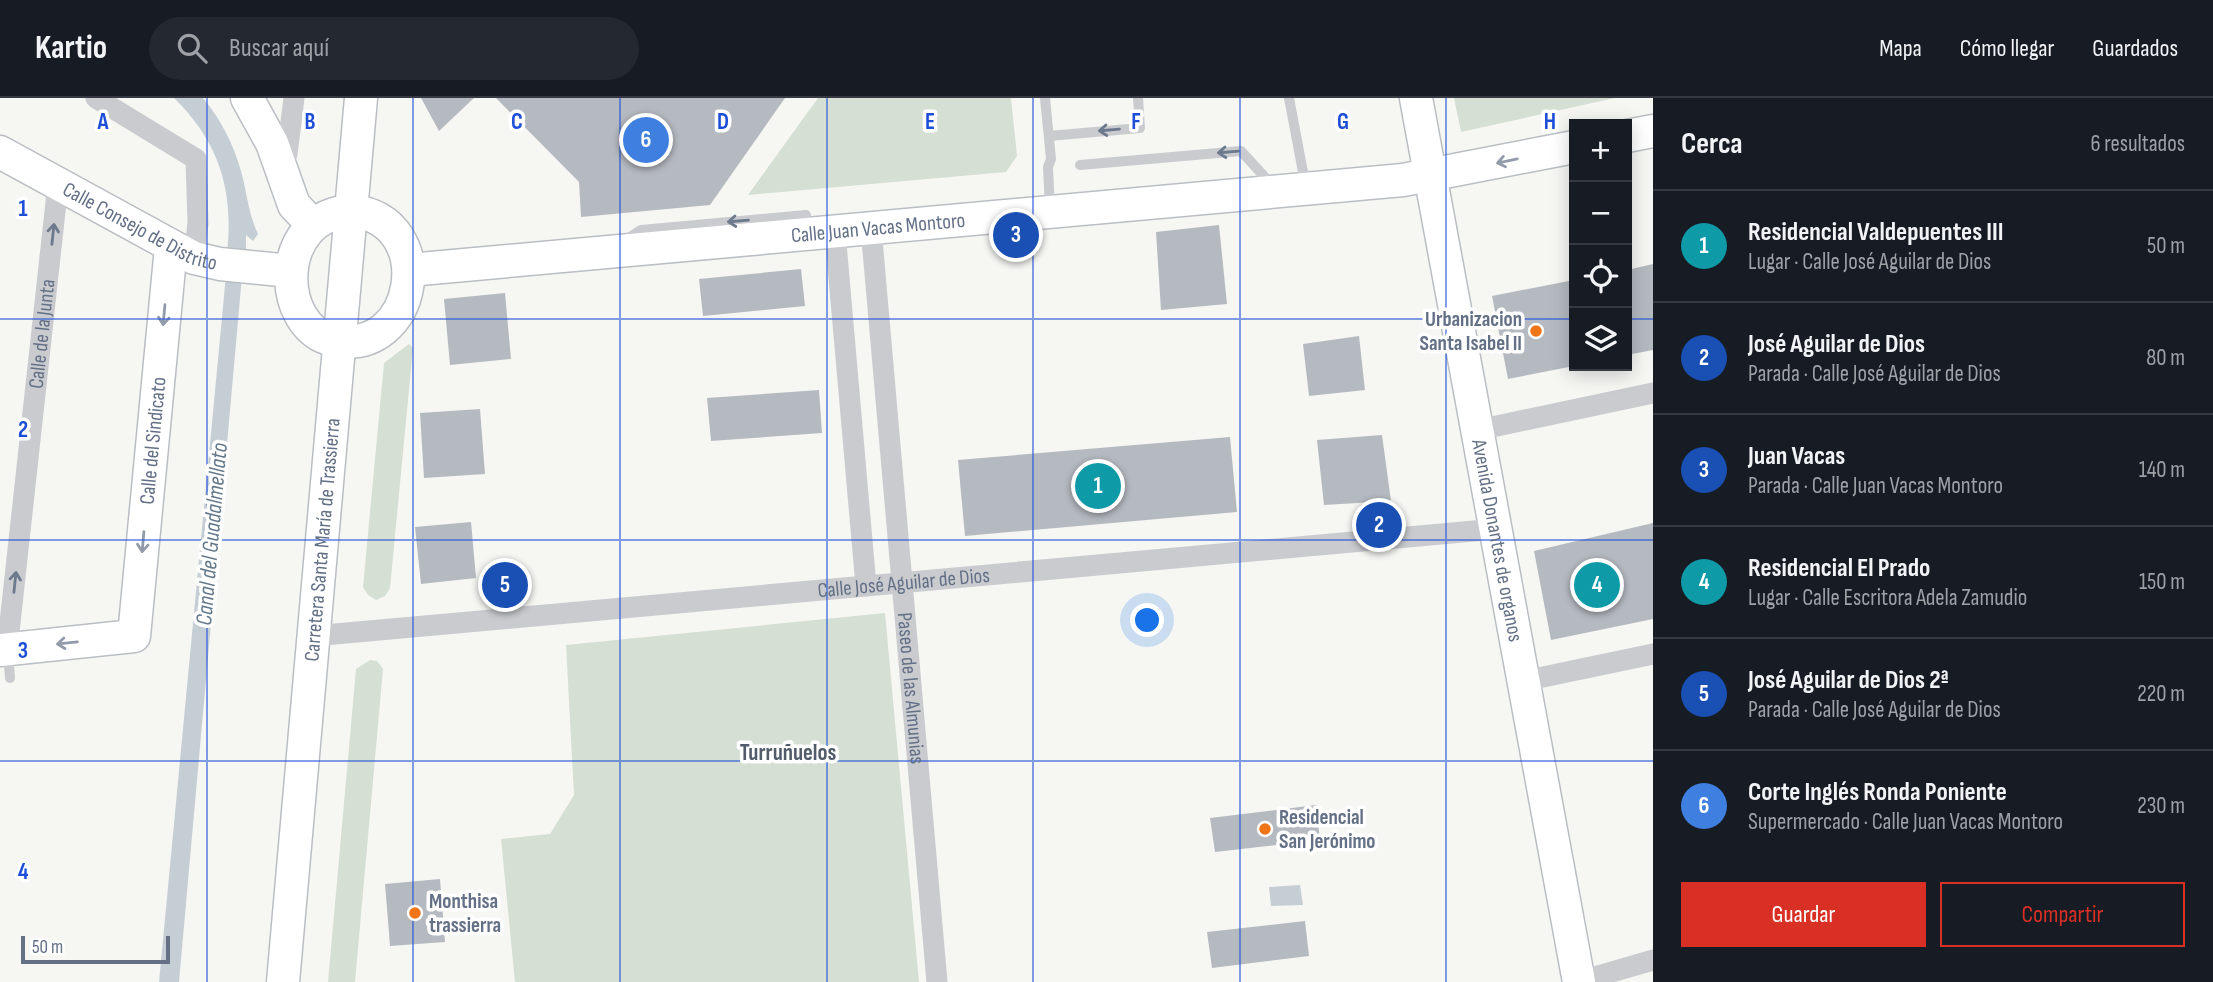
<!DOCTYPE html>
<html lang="es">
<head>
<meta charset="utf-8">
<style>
  body { margin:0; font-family:"Sofia Sans Condensed",sans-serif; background:#242831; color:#f1f3f6 }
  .controls { position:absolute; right:21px; top:21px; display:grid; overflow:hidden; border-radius:0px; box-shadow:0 4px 18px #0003 }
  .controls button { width:63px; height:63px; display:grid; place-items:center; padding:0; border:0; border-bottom:2px solid #363941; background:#171b24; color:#f1f3f6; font:35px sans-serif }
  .scale { position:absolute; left:21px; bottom:18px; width:149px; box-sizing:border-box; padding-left:7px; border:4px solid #637086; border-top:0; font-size:19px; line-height:24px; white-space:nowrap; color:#637086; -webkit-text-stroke:5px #fff; paint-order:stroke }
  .you { position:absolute; left:1148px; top:523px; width:24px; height:24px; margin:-18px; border:5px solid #fff; border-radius:50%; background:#1a73e8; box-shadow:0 0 0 10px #1a73e833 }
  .badge { display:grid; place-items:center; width:46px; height:46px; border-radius:50%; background:#d93025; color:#fff; font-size:23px; font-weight:700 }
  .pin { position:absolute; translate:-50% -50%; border:4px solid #fff; box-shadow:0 2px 7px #0006 }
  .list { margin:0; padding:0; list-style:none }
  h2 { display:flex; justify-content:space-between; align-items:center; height:91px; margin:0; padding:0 28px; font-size:30px }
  h2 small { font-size:23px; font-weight:400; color:#9ea1a6 }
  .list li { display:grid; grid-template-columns:46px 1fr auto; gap:21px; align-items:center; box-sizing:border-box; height:112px; padding:0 28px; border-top:2px solid #363941 }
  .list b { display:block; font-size:26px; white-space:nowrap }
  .list p { margin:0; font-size:23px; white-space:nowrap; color:#9ea1a6 }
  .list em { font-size:23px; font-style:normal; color:#9ea1a6 }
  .actions { display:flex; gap:14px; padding:21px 28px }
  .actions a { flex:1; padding:16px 0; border:2px solid #d93025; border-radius:0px; text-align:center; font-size:24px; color:#d93025 }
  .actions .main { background:#d93025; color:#fff }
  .icon { flex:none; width:38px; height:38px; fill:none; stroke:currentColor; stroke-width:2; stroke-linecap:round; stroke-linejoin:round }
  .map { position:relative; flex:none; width:1653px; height:884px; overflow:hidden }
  header { display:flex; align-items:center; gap:42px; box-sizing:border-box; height:98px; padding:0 35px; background:#171b24; border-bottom:2px solid #363941 }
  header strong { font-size:33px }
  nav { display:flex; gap:38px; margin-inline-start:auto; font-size:24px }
  .search { width:490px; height:63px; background:#242831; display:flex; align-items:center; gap:18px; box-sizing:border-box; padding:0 24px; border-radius:38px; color:#9ea1a6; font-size:26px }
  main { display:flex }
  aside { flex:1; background:#171b24 }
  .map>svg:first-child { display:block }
  .green { fill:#d5dfd3 }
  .water { fill:#c6ced5 }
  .building { fill:#b5bac0 }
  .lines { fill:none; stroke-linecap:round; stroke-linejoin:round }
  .secondary-casing { stroke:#babec3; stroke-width:35 }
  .lane { stroke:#c9cbcf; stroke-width:10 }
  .street { stroke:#c9cbcf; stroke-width:21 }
  .secondary { stroke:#fff; stroke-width:32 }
  .oneway { stroke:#6d798d }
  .oneway2 { stroke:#929baa }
  .grid { fill:none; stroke:#1d4ed8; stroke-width:2; stroke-opacity:0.55 }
  .poi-dot { fill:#f07519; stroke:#fff; stroke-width:2.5 }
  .labels { text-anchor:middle; stroke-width:7; stroke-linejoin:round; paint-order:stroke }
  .street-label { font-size:21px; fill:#637086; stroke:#fff }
  .poi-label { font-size:21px; font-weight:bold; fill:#637086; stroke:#fff; text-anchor:start }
  .water-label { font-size:23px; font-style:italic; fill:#63788a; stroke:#fff }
  .neighbourhood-label { font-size:23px; font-weight:bold; fill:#525b6a; stroke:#fff }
  .grid-label { font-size:23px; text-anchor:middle; font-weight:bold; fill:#1d4ed8; stroke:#fff; stroke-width:7; stroke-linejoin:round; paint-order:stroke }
</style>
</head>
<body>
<header>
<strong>Kartio</strong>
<div class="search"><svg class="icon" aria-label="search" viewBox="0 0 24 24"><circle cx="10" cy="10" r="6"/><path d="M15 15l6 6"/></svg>Buscar aquí</div>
<nav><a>Mapa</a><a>Cómo llegar</a><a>Guardados</a></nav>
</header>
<main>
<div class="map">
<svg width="1653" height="884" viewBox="0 0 1653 884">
  <rect width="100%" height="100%" fill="#f6f7f3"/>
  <path class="green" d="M818,0H1011L1017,58L1006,74L748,97Z
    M1454,0H1615L1461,34Z
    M409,246L413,250L390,490L385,498L376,502L368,497L363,489L384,265Z
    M885,515L919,884H515L501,741L550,736L574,697L566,547Z
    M370,562L377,563L383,571L355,884H328L356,571Z"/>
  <path class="water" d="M174,0H203C220,20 234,47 241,73C247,94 248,115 258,136L253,143L246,137V158L227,155C234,92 219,44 174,0Z
    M226,177L242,178L179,884H159Z
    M1300,787L1303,807L1271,808L1269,789Z"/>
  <path class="building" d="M421,0H474L439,33Z
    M496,0H785L710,107L581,119L579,84Z
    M1219,127L1227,206L1161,212L1156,134Z
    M1653,166V252L1627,257V172Z
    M801,171L805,208L703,218L699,181Z
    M1574,182V268L1508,281L1492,198Z
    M505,195L511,261L450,267L444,201Z
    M1359,238L1365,292L1309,298L1303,246Z
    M819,292L822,335L711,343L707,300Z
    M480,311L485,376L424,380L420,315Z
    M1382,337L1391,403L1324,407L1317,342Z
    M1230,339L1237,414L965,438L958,362Z
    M471,424L476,480L421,486L415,429Z
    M1653,425V521L1551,542L1534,453Z
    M1316,707L1320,742L1215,754L1210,720Z
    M440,781L445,844L390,848L385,786Z
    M1305,823L1309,858L1212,870L1207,834Z"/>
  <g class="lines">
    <defs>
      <g id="secondary">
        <path d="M247,0L272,45L294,107L312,126"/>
        <path id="s4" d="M1416,0L1579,884"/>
        <path d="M1627,38L1653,33"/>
        <path id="s5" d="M0,54L194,160L220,166L291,173"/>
        <path d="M352,113C440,122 418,260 333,242C276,230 273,117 352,113Z"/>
        <path id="s6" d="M409,172L1403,82L1574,49"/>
        <path id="s7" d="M0,552L134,538L171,149"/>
        <path id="s8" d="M283,884L361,0"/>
      </g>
    </defs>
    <use href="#secondary" class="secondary-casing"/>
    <path class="lane" d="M1045,0L1051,61L1048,69L1050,112
      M1289,0L1303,74L1312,84
      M1049,38L1140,30L1138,0
      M1080,67L1241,53L1274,89
      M624,143L641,132L806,117
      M8,555L10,580"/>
    <g class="street">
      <path d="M96,0L196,61L198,125L194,160"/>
      <path d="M277,59L287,56L294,0"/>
      <path id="s1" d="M871,130L937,884"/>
      <path d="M835,134L866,488"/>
      <path d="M1478,332L1653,295"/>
      <path id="s2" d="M313,538L1496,431"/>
      <path id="s3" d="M7,552L58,86"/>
      <path d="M1524,583L1653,556"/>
      <path d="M1577,884L1653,862"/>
    </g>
    <use href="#secondary" class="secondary"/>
  </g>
  <defs><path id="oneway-shaft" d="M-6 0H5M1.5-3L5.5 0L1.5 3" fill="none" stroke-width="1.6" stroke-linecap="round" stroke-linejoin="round" transform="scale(1.75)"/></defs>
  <g class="oneway">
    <use href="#oneway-shaft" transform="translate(1109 32) rotate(175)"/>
    <use href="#oneway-shaft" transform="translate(1228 54) rotate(175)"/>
    <use href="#oneway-shaft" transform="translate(738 123) rotate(175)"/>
    <use href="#oneway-shaft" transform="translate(53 136) rotate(-84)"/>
    <use href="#oneway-shaft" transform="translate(15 484) rotate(-84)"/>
  </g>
  <g class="oneway2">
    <use href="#oneway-shaft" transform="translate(1507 63) rotate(168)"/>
    <use href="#oneway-shaft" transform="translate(164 217) rotate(95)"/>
    <use href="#oneway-shaft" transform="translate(143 444) rotate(95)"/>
    <use href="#oneway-shaft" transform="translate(67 545) rotate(174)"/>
  </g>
  <path class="grid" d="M207,0V884M413,0V884M620,0V884M827,0V884M1033,0V884M1240,0V884M1446,0V884M0,221H1574M1627,221H1653M0,442H1653M0,663H1653"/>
  <g class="poi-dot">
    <circle cx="1536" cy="233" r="7"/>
    <circle cx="1265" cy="731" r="7"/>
    <circle cx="415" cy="815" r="7"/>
  </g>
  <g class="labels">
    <g class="street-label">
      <text dy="7" stroke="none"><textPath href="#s5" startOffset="159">Calle Consejo de Distrito</textPath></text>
      <text dy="7" stroke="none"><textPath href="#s6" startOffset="471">Calle Juan Vacas Montoro</textPath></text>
      <text dy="7" stroke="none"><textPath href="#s3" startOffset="318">Calle de la Junta</textPath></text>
      <text dy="7" stroke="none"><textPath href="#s7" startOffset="331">Calle del Sindicato</textPath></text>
      <text dy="7" stroke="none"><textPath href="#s8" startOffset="444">Carretera Santa María de Trassierra</textPath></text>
      <text dy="7" stroke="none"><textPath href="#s4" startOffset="450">Avenida Donantes de organos</textPath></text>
      <text dy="7" stroke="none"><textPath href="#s2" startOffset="593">Calle José Aguilar de Dios</textPath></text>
      <text dy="7" stroke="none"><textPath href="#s1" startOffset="462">Paseo de las Almunias</textPath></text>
    </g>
    <g class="poi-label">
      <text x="1522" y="228" text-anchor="end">Urbanizacion<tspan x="1522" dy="24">Santa Isabel II</tspan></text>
      <text x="1279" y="726">Residencial<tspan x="1279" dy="24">San Jerónimo</tspan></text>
      <text x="429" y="810">Monthisa<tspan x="429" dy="24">trassierra</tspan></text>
    </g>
    <g class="water-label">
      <text transform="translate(211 436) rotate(-85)" y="8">Canal del Guadalmellato</text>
    </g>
    <g class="neighbourhood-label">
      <text x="788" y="662">Turruñuelos</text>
    </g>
  </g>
  <g class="grid-label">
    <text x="103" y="31">A</text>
    <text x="310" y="31">B</text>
    <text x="517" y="31">C</text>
    <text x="723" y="31">D</text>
    <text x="930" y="31">E</text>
    <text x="1136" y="31">F</text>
    <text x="1343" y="31">G</text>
    <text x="1550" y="31">H</text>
    <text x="23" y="118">1</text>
    <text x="23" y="339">2</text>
    <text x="23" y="560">3</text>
    <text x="23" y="781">4</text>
  </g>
</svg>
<div class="controls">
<button>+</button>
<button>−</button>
<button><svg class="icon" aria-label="locate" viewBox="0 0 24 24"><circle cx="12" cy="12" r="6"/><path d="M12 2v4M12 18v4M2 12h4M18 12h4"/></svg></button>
<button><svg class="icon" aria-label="layers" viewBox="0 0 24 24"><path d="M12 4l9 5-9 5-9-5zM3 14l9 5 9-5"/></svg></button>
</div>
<div class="scale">50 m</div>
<div class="you"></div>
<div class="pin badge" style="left:1098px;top:388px;background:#0f9aa8">1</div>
<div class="pin badge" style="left:1379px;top:427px;background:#1a4fb4">2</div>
<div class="pin badge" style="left:1016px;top:137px;background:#1a4fb4">3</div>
<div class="pin badge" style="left:1597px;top:487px;background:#0f9aa8">4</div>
<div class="pin badge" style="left:505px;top:487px;background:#1a4fb4">5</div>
<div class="pin badge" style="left:646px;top:42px;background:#3f7fe0">6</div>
</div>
<aside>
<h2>Cerca<small>6 resultados</small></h2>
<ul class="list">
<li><span class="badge" style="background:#0f9aa8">1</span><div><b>Residencial Valdepuentes III</b><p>Lugar · Calle José Aguilar de Dios</p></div><em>50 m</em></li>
<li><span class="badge" style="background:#1a4fb4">2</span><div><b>José Aguilar de Dios</b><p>Parada · Calle José Aguilar de Dios</p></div><em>80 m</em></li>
<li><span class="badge" style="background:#1a4fb4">3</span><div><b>Juan Vacas</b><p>Parada · Calle Juan Vacas Montoro</p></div><em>140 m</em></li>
<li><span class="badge" style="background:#0f9aa8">4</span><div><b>Residencial El Prado</b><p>Lugar · Calle Escritora Adela Zamudio</p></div><em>150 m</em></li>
<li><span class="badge" style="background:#1a4fb4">5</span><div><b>José Aguilar de Dios 2ª</b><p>Parada · Calle José Aguilar de Dios</p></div><em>220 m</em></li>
<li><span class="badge" style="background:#3f7fe0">6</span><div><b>Corte Inglés Ronda Poniente</b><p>Supermercado · Calle Juan Vacas Montoro</p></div><em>230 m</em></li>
</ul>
<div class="actions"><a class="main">Guardar</a><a>Compartir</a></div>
</aside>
</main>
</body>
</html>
